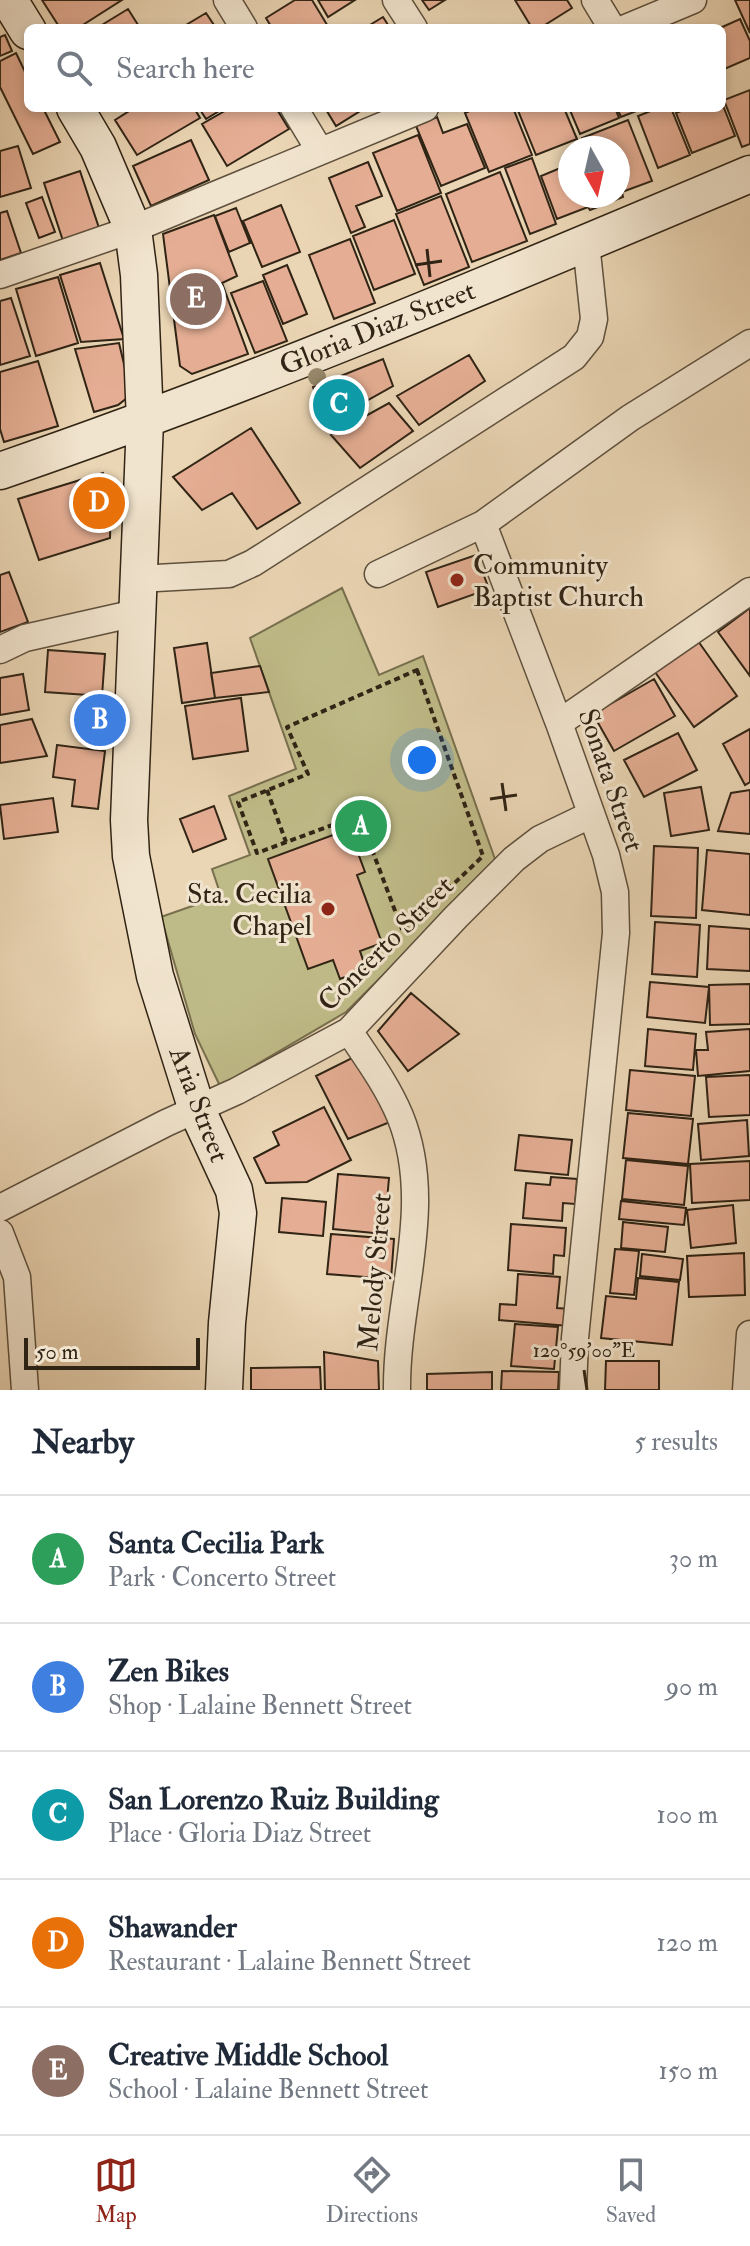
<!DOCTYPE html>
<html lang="en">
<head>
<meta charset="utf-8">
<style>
  body { margin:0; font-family:"IM FELL Double Pica",serif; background:#f6f6f7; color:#1f2937 }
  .compass { position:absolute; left:558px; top:136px; width:72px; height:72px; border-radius:50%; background:#fff; box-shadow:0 4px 12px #0003; rotate:172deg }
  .scale { position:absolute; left:24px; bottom:20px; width:176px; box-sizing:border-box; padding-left:8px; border:4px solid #302415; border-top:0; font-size:22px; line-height:28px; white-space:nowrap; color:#302415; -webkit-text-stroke:6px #f1e4ce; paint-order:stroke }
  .you { position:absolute; left:422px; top:760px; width:28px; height:28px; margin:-20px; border:6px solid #fff; border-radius:50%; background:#1a73e8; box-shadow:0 0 0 12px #1a73e833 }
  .badge { display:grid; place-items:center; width:52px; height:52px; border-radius:50%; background:#8f2418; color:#fff; font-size:26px; font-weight:700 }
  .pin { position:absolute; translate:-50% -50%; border:4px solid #fff; box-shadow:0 2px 8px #0006 }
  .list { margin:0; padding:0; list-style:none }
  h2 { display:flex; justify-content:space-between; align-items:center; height:104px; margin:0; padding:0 32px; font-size:34px }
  h2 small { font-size:26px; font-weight:400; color:#747a83 }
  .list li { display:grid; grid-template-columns:52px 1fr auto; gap:24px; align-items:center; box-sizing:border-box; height:128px; padding:0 32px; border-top:2px solid #e0e1e3 }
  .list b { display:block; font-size:30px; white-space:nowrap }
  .list p { margin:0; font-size:26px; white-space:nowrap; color:#747a83 }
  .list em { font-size:26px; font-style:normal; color:#747a83 }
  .icon { flex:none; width:44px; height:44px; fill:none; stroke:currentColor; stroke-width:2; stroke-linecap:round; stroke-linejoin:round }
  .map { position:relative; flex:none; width:750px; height:1390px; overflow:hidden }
  .search { position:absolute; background:#fff; box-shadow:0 4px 12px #0003; left:24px; right:24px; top:24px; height:88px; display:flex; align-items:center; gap:20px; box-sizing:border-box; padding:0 28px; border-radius:12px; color:#747a83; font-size:30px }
  .sheet { height:744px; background:#fff }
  nav { display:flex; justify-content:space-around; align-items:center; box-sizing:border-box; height:112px; border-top:2px solid #e0e1e3; background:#fff; font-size:22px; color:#747a83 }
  nav a { display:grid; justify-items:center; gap:4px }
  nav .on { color:#8f2418 }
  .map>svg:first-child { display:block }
  .green { fill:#bfbb88; stroke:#78704e; stroke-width:2 }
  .building { fill:#e5ae94; stroke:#302415; stroke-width:2 }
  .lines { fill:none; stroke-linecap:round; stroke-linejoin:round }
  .street-casing { stroke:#5e503d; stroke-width:29 }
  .secondary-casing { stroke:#302415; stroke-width:39 }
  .path { stroke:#302415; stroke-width:4; stroke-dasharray:6 4; stroke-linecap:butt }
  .street { stroke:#f1e4ce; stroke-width:26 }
  .secondary { stroke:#f1e4ce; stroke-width:36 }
  .tree { fill:#98896c }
  .ticks { fill:none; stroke:#302415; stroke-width:3 }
  .poi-dot { fill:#8f2418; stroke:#f1e4ce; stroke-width:3 }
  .labels { text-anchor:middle; stroke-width:6; stroke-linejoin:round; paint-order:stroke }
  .street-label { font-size:28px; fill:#302415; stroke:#f1e4ce }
  .poi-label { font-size:28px; fill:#302415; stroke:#f1e4ce; text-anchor:start }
  .ticks-label { font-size:20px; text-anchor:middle; fill:#302415; stroke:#f1e4ce; stroke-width:6; stroke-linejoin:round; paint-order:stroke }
</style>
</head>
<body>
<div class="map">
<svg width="750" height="1390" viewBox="0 0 750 1390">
  <rect width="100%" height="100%" fill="#ead5b4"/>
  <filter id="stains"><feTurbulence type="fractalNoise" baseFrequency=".0025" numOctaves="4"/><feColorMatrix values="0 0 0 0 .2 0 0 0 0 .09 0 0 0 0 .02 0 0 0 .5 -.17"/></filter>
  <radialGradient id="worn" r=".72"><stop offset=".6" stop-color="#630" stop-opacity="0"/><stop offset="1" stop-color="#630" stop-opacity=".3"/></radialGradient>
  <path class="green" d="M342,588L379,675L423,656L496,862L346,1012L220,1086L195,1034L161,917L221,896L212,869L250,855L229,796L296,769L250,638Z"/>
  <path class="building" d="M42,0H122L78,28H60Z
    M295,0H312L329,28H272L266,18Z
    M318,0H355L328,17Z
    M422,0H445L429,10Z
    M515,0H567L572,8L540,28H532Z
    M735,0H750V33Z
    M128,9L140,28H97Z
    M206,13L216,28H181Z
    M383,17L390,28H365Z
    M740,19L750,41V58L722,70V28H720Z
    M5,35L12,51L0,56V37Z
    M16,53L28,78V108H43L60,142L33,154L0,87V61Z
    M750,90V144L742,147L724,100Z
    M722,103L735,136L692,153L676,113L688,108H722Z
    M134,108H194L200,118L137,155L115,120Z
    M199,108H224L206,119Z
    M230,108H276L289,129L227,166L202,124Z
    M325,108H365L336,126Z
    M476,108H513L532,155L489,172L465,113Z
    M517,108H564L577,139L536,155Z
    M569,108H615L619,118L580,134Z
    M617,108H644L621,117Z
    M658,108H671L690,155L658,168L638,116Z
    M437,117L443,133L467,124L485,168L441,186L416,126Z
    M628,120L652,181L622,192L623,197L608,203L605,196H618V148H586L582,138Z
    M418,135L441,193L397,211L373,153Z
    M191,140L209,180L151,206L133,166Z
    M18,146L31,188L0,197V151Z
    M532,158L556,224L530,234L505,168Z
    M368,162L382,196L356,206L365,227L351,233L329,178Z
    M570,164V196H602L606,204L590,210L588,207L557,219L541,176Z
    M80,171L100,231L64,244L44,183Z
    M500,172L527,241L472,262L446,194Z
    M441,196L469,267L424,285L396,214Z
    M42,197L55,232L39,238L26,203Z
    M281,205L300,252L262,267L243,221Z
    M236,208L250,243L229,252L215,216Z
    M7,211L21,253L0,260V213Z
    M214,215L237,276L222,283L248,354L192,374L180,366L163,234Z
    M394,220L415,274L374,290L353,236Z
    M350,239L375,303L334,319L309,255Z
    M100,263L124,339L81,342L60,275Z
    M287,265L307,314L283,324L263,275Z
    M58,277L78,343L36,356L16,289Z
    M263,281L287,341L255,353L231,293Z
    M11,298L30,356L0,365V301Z
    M119,343L128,381L127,398L118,405L94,412L75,349Z
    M469,355L485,381L419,425L397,396Z
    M383,359L393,386L327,423L313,387Z
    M38,361L58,426L4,442L0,429V372Z
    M389,403L413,431L360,468L331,435Z
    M251,428L300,503L257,529L232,493L202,510L173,477Z
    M103,473L111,499L110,538L39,560L18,499Z
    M476,555L489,589L438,607L426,572Z
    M9,572L28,622L0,632V575Z
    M750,608V676L718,632Z
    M698,641L737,696L694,727L655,672Z
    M207,643L215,698L182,703L174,648Z
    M48,650L105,654L102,696L45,692Z
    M260,666L269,692L215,698L211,673Z
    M23,674L29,710L0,715V678Z
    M654,679L675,716L614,751L593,714Z
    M241,698L248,751L193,759L185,706Z
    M32,719L47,756L0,763V725Z
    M750,729V782L745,785L723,744Z
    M678,733L697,770L644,797L624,760Z
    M57,745L105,751L98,809L72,806L75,780L53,777Z
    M701,787L709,830L671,836L664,793Z
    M750,790V834L718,831L731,793Z
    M53,798L58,832L4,839L0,805Z
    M214,806L226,839L193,852L180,819Z
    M341,832L344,840L352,837L365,872L357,875L382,943L360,951L366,969L340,979L333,960L308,969L268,859Z
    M654,846L698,848L696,918L651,916Z
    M707,850L750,854V915L702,910Z
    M655,922L700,925L697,977L652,974Z
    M709,926L750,929V971L707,969Z
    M650,982L709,987L705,1023L647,1017Z
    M750,984V1024L710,1025L709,985Z
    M411,993L459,1034L408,1071L378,1031Z
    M648,1029L696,1034L693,1070L645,1066Z
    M750,1029V1071L698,1076L696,1050H708L706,1032Z
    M356,1056L390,1122L348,1139L316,1076Z
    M630,1070L695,1076L691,1116L626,1110Z
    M750,1075V1115L709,1117L706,1077Z
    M324,1107L351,1160L307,1182L266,1183L254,1158L279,1145L273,1132Z
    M628,1113L693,1119L688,1164L623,1158Z
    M747,1120L749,1156L701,1160L698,1124Z
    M519,1135L572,1140L568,1175L515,1170Z
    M626,1160L688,1166L684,1205L622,1199Z
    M750,1161V1200L692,1203L690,1164Z
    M338,1174L389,1178L384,1234L333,1229Z
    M551,1177L577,1179L575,1204L563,1203L562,1221L523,1218L526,1183L550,1185Z
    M282,1198L326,1202L323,1236L279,1232Z
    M621,1201L686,1208L684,1225L619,1219Z
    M733,1205L736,1243L691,1248L687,1210Z
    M623,1222L668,1227L665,1252L621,1248Z
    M511,1224L566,1228L564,1256L554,1255L553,1274L508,1270Z
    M331,1234L394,1239L391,1279L327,1274Z
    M615,1249L639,1251L634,1295L610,1293Z
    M744,1253L745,1295L689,1297L687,1256Z
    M642,1254L683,1259L680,1280L640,1276Z
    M518,1274L560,1277L557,1308L570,1309L569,1326L499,1320L500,1304L516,1305Z
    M638,1278L679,1282L672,1345L601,1338L606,1296L636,1299Z
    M515,1324L558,1327L554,1369L511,1366Z
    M324,1352L378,1361L379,1390H325Z
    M606,1361H659V1390H605Z
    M320,1367L321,1390H251V1368Z
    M502,1371L559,1372L558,1390H501Z
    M492,1372V1390H427V1374Z"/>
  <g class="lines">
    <defs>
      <path id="street" d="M227,0L244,28
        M396,0L414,28
        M595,0L612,28
        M626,28L693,0
        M294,108L320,151
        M0,275L133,229L425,108
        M378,574L483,524
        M138,579L229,574L253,563L574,357L590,337L594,319L586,243
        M0,650L25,638L136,613
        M559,723L750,591
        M349,1031C367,1058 387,1085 400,1116C436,1204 396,1299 397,1390
        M0,1208L166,1123L237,1091L349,1031L456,917L514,859L540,839L590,815
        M0,1233L17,1277L25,1390
        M573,1390L575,1338L616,933L615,892L606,855L559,723L483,524L630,418L750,343
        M746,1390L750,1334"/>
      <path id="secondary" d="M9,0L28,31
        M75,108L98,147L133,229L139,275L145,421L129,820L131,856L155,976L197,1110L234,1190L238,1213L227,1323L224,1390
        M0,471C254,384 503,278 750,174"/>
    </defs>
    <use href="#street" class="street-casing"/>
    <use href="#secondary" class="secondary-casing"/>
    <path class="path" d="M417,670L483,856L403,932L359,815L257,853L238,802L308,774L287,727Z
      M267,790L286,842"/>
    <use href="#street" class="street"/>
    <use href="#secondary" class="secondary"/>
  </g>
  <circle class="tree" cx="317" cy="377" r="9"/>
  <path class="ticks" d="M427,249L430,277M415,265L442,261M502,783L506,811M490,799L517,795M584,1370L587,1390"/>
  <g class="poi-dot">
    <circle cx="457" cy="580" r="8"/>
    <circle cx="328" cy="909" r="8"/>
  </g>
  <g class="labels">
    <g class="street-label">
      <text transform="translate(377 327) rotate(-22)" y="10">Gloria Diaz Street</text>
      <text transform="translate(612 780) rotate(71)" y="10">Sonata Street</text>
      <text transform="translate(385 943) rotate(-45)" y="10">Concerto Street</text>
      <text transform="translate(200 1104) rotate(69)" y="10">Aria Street</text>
      <text transform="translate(374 1272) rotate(-85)" y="10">Melody Street</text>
    </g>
    <g class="poi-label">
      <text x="473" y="574">Community<tspan x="473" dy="32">Baptist Church</tspan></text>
      <text x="312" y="903" text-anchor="end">Sta. Cecilia<tspan x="312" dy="32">Chapel</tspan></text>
    </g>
  </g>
  <g class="ticks-label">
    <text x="584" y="1357">120°59'00"E</text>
  </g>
  <rect width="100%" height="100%" filter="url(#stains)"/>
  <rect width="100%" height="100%" fill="url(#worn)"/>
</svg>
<svg class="compass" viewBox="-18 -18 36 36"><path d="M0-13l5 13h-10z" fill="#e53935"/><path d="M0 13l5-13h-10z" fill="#747a83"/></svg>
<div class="scale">50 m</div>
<div class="you"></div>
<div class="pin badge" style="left:361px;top:826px;background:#2e9e5b">A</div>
<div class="pin badge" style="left:100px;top:720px;background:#3f7fe0">B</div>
<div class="pin badge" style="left:339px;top:405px;background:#0f9aa8">C</div>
<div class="pin badge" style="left:99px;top:503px;background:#e8710a">D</div>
<div class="pin badge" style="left:196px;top:299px;background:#8d6e63">E</div>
<div class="search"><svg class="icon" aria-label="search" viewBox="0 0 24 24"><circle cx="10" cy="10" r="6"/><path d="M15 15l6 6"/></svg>Search here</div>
</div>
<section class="sheet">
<h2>Nearby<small>5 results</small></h2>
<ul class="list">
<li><span class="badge" style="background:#2e9e5b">A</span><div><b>Santa Cecilia Park</b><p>Park · Concerto Street</p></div><em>30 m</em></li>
<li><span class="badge" style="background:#3f7fe0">B</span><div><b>Zen Bikes</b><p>Shop · Lalaine Bennett Street</p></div><em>90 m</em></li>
<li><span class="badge" style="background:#0f9aa8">C</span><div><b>San Lorenzo Ruiz Building</b><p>Place · Gloria Diaz Street</p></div><em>100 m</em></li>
<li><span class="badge" style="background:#e8710a">D</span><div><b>Shawander</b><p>Restaurant · Lalaine Bennett Street</p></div><em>120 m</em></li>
<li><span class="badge" style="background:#8d6e63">E</span><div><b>Creative Middle School</b><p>School · Lalaine Bennett Street</p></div><em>150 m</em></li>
</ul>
</section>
<nav>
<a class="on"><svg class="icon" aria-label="map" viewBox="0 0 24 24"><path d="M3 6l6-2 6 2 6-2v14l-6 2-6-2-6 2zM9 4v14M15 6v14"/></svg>Map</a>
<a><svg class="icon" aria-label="directions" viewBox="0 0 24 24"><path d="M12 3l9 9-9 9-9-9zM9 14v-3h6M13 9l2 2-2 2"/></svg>Directions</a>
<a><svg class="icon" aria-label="saved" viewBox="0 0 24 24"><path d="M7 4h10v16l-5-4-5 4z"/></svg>Saved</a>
</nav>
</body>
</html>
